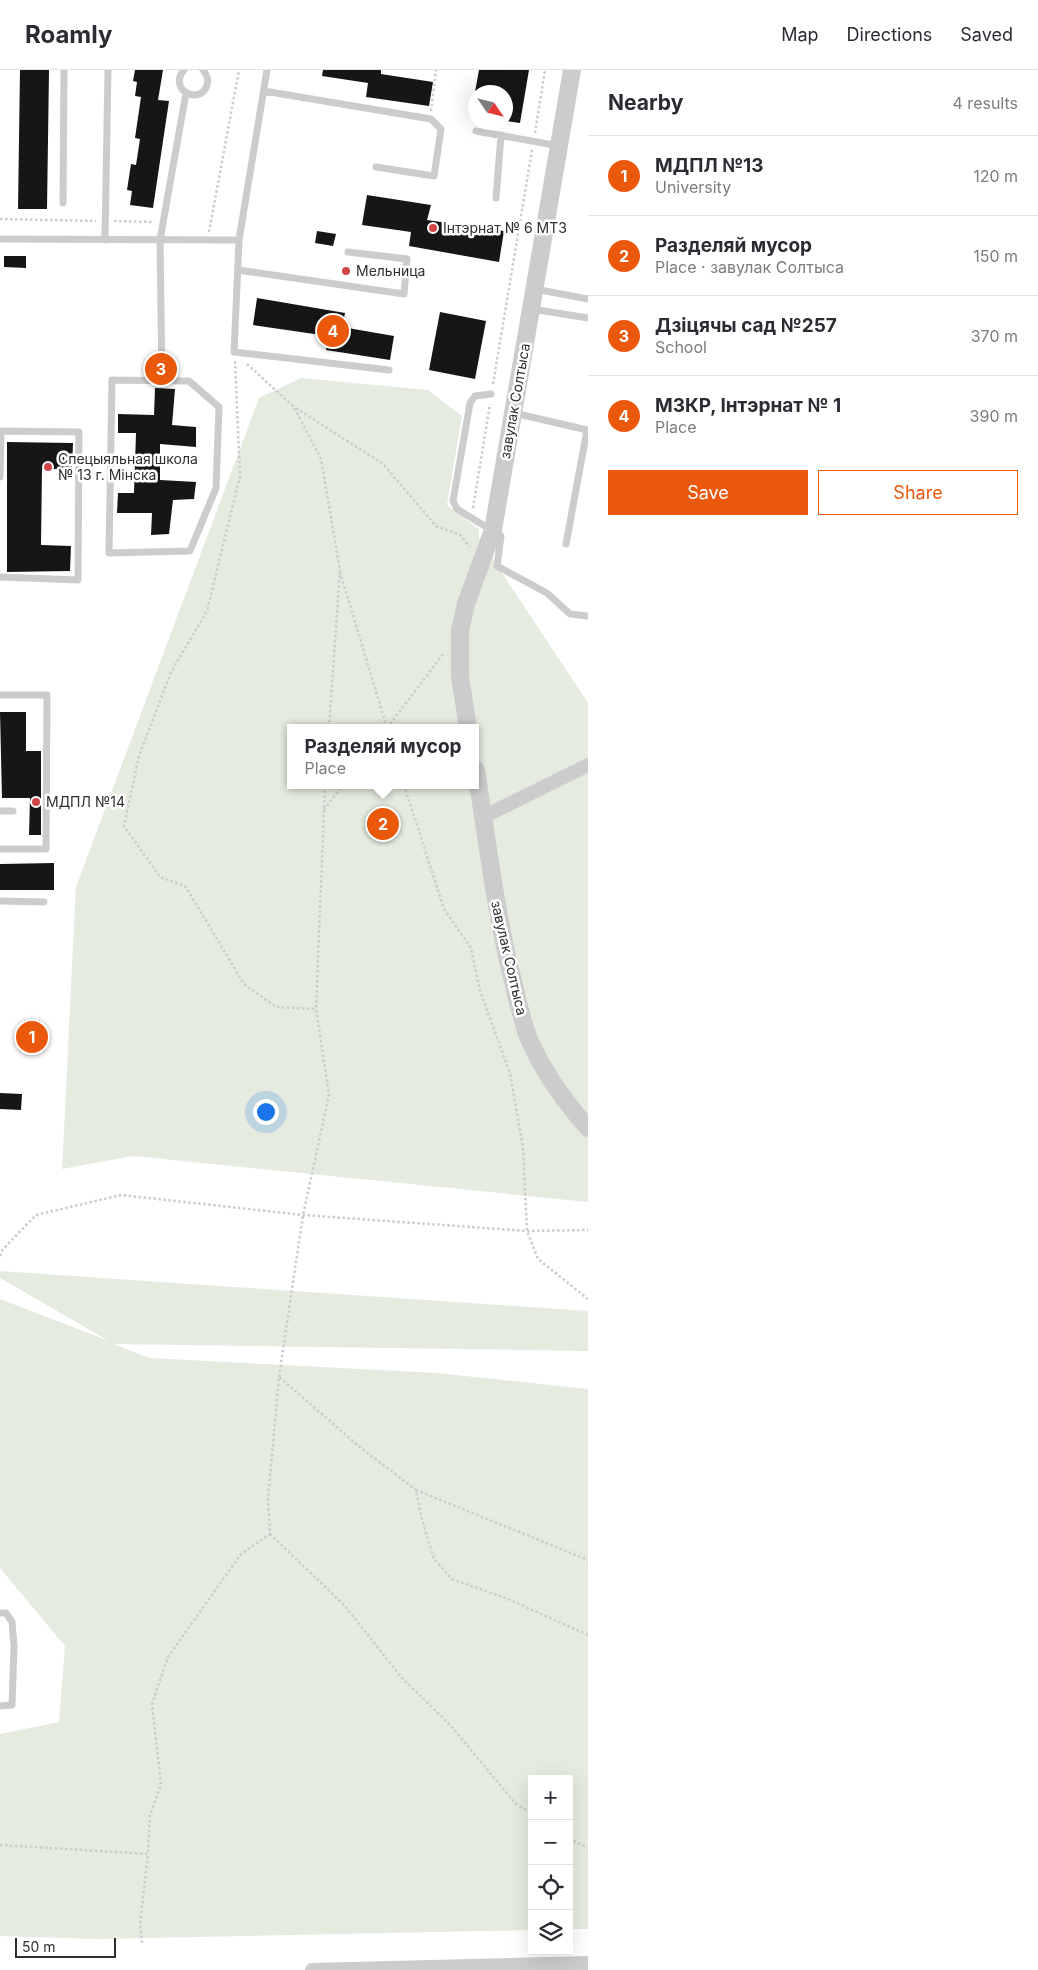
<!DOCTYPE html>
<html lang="en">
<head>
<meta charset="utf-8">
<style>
  body { margin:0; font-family:Inter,sans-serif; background:#f7f7f7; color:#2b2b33 }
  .controls { position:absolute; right:15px; bottom:15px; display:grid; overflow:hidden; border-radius:0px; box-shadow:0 5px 20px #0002 }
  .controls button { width:45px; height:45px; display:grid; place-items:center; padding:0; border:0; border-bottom:1px solid #e1e1e2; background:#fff; color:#2b2b33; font:25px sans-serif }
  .compass { position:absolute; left:468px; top:15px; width:45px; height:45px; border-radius:50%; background:#fff; box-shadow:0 5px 20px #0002; rotate:125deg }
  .scale { position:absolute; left:15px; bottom:12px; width:101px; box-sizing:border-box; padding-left:5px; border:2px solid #2f2f2f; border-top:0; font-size:14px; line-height:18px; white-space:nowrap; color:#2f2f2f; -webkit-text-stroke:4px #fff; paint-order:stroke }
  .you { position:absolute; left:265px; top:1041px; width:18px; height:18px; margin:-12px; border:4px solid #fff; border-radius:50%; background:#1a73e8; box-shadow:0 0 0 8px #1a73e833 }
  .badge { display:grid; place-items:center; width:32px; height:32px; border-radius:50%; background:#ea580c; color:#fff; font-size:16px; font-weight:700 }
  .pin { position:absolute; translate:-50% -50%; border:2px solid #fff; box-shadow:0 1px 5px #0006 }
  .popup { position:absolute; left:287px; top:654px; width:192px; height:65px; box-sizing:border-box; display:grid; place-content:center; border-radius:0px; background:#fff; filter:drop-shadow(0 1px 4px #0005); font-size:16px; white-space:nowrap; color:#7c7c81 }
  .popup b { font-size:19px; color:#2b2b33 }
  .popup::after { content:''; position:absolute; left:50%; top:100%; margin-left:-10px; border:10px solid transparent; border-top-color:#fff }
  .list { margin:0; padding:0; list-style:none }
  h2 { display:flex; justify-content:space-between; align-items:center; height:65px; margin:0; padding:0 20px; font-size:21px }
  h2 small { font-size:16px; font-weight:400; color:#7c7c81 }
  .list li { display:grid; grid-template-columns:32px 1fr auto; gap:15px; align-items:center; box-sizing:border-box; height:80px; padding:0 20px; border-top:1px solid #e1e1e2 }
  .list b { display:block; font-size:19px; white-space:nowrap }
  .list p { margin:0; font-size:16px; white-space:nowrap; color:#7c7c81 }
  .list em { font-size:16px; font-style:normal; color:#7c7c81 }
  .actions { display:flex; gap:10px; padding:15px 20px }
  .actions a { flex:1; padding:11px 0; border:1px solid #ea580c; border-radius:0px; text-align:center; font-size:18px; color:#ea580c }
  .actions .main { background:#ea580c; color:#fff }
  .icon { flex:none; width:28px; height:28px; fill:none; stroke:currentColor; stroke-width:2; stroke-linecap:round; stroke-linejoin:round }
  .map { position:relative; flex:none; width:588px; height:1900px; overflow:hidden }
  header { display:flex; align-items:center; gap:30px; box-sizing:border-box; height:70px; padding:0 25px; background:#fff; border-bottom:1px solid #e1e1e2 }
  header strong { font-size:24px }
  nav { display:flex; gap:28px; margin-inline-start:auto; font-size:18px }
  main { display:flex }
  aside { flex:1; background:#fff }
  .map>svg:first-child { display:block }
  .green { fill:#e5ebdf; fill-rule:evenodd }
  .building { fill:#161616 }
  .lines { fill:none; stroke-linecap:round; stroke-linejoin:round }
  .path { stroke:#ccc; stroke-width:2.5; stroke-dasharray:2.5 2.5; stroke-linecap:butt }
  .service { stroke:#ccc; stroke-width:7 }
  .minor { stroke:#ccc; stroke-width:14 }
  .tertiary { stroke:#ccc; stroke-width:18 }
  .poi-dot { fill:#d14749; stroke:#fff; stroke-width:2 }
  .labels { text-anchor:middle; stroke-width:5; stroke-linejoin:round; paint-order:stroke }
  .poi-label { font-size:14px; fill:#2f2f2f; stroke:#fff; text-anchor:start }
  .street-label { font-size:14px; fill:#2f2f2f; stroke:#fff }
</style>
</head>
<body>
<header>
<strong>Roamly</strong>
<nav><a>Map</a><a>Directions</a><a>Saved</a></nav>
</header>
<main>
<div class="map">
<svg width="588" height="1900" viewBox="0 0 588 1900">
  <rect width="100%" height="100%" fill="#fff"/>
  <path class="green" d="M301,308L428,320L462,346L447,435L479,459V468L588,633V1132L133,1086L62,1099L76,817L259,328ZM290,658H476V715H290Z
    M0,1201L588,1241V1281L114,1274L149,1288L437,1303L588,1319V1859H569V1709H532V1860L99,1869L0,1866V1664L59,1652L65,1576L0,1498V1229L109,1271L0,1208Z"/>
  <path class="building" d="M20,0H49L47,139H18Z
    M135,0H163L158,30L169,31L153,138L130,135L132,121L127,120L131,94L136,95L140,69L135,68L141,27L135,26L137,12L133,11Z
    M323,0H381V4L433,12L429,36L366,27L368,13L322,6Z
    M479,0H529L520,53L506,51V22H475Z
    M367,125L431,135L427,150L504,161L499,192L409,176L411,162L362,155Z
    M317,161L336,164L333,176L315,173Z
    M4,186H26V198L4,197Z
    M257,228L345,243L342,257L394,266L390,290L326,280L328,266L253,255Z
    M440,242L486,251L475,309L429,300Z
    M155,318L175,319L172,355L196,357V377L160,374V410L196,412L194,429L173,430L169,464L151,465L152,443H117L118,423H134L136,363H118V344L154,345Z
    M7,372L73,373L72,399H42L41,475L71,476L70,501L7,502Z
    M0,642H26V681H41V765H29L30,728H2Z
    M54,793V820H0V794Z
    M0,1023L22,1024L21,1040L0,1039Z"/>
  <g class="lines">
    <path class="path" d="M431,41L436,0
      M535,63L545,0
      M0,149L96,151
      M114,151L153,152
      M209,162L239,0
      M235,291L240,406L207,541L171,602L139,686L124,756L160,807L185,816L244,914L276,937L316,939
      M247,294L294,337L321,389L340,500L329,658
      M493,314L532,80
      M296,338L383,394L436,456L460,465L470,477
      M473,438L490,334
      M340,502L387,658
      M387,658L444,583
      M404,715L444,839L471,878L480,921L510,1003L523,1078L527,1161L538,1189L588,1229
      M324,740L343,715
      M0,1186L3,1179L36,1145L121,1125L303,1145L527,1161L588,1160
      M279,1307L303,1145L329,1025L316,939L325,715
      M416,1420L588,1490
      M270,1464L345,1536L401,1607L451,1656L515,1733L532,1744
      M569,1769L588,1778
      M0,1775L148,1784L150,1745L161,1715L152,1634L168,1587L241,1484L270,1464L268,1429L279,1307L361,1378L416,1420L422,1450L434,1489L452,1509L508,1529L588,1565
      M142,1873L140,1854L148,1784"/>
    <path class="service" d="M184,0C167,20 201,36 207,15C209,9 207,5 203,0
      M264,21L431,49L441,59L434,106L376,97
      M476,61L559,76
      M496,128L501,65
      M63,133L64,0
      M0,169L239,170L267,0
      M105,170L108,0
      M239,170L234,282L389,300
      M238,200L404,224L407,189L348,182
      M535,219L588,229
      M532,239L588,248
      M112,310L189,311L219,337L216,418L190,481L109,483Z
      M162,310L160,170L186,23
      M491,324L475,326L470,333L453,431L457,439L501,466L497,496L547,523L570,544L588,546
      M514,343L587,360L566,474
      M0,407L1,361L79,362L78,510L0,507
      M0,625H47L46,779H0
      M0,741H13
      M0,831L44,832
      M0,1543H6L12,1552L14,1576L12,1635L0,1636"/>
    <path class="minor" d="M483,747L588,695
      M312,1900L588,1893"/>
    <path class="tertiary" d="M468,658L460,606V561L466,534L493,460L572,0
      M476,700C487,769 495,839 512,907C517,927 521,949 529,969C543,1001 565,1032 588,1058"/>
  </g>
  <g class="poi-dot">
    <circle cx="433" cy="158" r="5"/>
    <circle cx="346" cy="201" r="5"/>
    <circle cx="48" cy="397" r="5"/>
    <circle cx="36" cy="732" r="5"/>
  </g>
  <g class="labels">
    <g class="poi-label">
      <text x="443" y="163">Інтэрнат № 6 МТЗ</text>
      <text x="356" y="206">Мельница</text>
      <text x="58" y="394">Спецыяльная школа<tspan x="58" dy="16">№ 13 г. Мінска</tspan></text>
      <text x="46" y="737">МДПЛ №14</text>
    </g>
    <g class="street-label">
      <text transform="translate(515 331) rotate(-80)" y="5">завулак Солтыса</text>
      <text transform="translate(509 888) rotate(77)" y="5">завулак Солтыса</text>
    </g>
  </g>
</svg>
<div class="controls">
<button>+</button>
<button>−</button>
<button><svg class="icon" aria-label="locate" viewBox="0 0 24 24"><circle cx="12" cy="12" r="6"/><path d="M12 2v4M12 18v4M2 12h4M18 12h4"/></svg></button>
<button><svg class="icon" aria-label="layers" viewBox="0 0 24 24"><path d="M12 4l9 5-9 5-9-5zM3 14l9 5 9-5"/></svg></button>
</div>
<svg class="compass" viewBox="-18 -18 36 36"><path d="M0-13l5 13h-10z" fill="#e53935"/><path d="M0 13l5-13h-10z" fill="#7c7c81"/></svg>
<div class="scale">50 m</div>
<div class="you"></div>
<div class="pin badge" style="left:32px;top:967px">1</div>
<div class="pin badge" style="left:383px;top:754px">2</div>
<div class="popup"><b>Разделяй мусор</b>Place</div>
<div class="pin badge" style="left:161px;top:299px">3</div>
<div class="pin badge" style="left:333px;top:261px">4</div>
</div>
<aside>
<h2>Nearby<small>4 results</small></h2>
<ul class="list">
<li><span class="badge">1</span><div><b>МДПЛ №13</b><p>University</p></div><em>120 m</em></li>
<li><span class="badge">2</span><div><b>Разделяй мусор</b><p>Place · завулак Солтыса</p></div><em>150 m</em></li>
<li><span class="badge">3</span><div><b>Дзіцячы сад №257</b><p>School</p></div><em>370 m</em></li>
<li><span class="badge">4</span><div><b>МЗКР, Інтэрнат № 1</b><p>Place</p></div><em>390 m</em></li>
</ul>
<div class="actions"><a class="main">Save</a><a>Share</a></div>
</aside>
</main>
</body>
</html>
